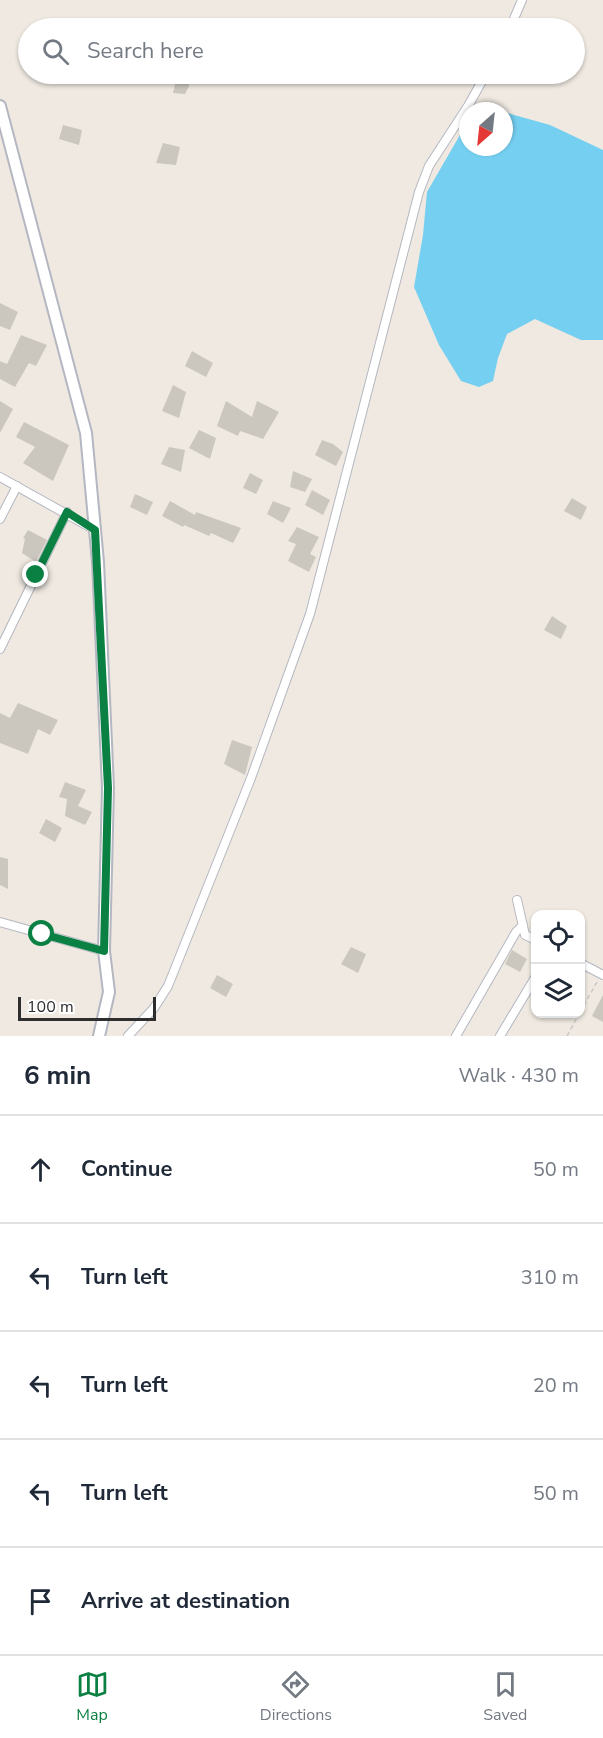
<!DOCTYPE html>
<html lang="en">
<head>
<meta charset="utf-8">
<style>
  body { margin:0; font-family:"Nunito Sans",sans-serif; background:#f2f2f3; color:#1f2937 }
  .controls { position:absolute; right:18px; bottom:18px; display:grid; overflow:hidden; border-radius:12px; box-shadow:0 2px 4px #0004 }
  .controls button { width:54px; height:54px; display:grid; place-items:center; padding:0; border:0; border-bottom:2px solid #e0e1e3; background:#fff; color:#1f2937; font:30px sans-serif }
  .compass { position:absolute; left:459px; top:102px; width:54px; height:54px; border-radius:50%; background:#fff; box-shadow:0 2px 4px #0004; rotate:207deg }
  .scale { position:absolute; left:18px; bottom:15px; width:138px; box-sizing:border-box; padding-left:6px; border:3px solid #2e2e2e; border-top:0; font-size:16px; line-height:21px; white-space:nowrap; color:#2e2e2e; -webkit-text-stroke:4px #fff; paint-order:stroke }
  .stop { position:absolute; width:18px; height:18px; margin:-14px; border:4px solid #0b8043; border-radius:50%; background:#fff }
  .stop.end { background:#0b8043; border-color:#fff; box-shadow:0 2px 6px #0008 }
  .list { margin:0; padding:0; list-style:none }
  h2 { display:flex; justify-content:space-between; align-items:center; height:78px; margin:0; padding:0 24px; font-size:26px }
  h2 small { font-size:20px; font-weight:400; color:#747a83 }
  .list li { display:grid; grid-template-columns:39px 1fr auto; gap:18px; align-items:center; box-sizing:border-box; height:108px; padding:0 24px; border-top:2px solid #e0e1e3 }
  .list b { display:block; font-size:22px; white-space:nowrap }
  .list em { font-size:20px; font-style:normal; color:#747a83 }
  .icon { flex:none; width:33px; height:33px; fill:none; stroke:currentColor; stroke-width:2; stroke-linecap:round; stroke-linejoin:round }
  .map { position:relative; flex:none; width:603px; height:1036px; overflow:hidden }
  .search { position:absolute; background:#fff; box-shadow:0 2px 4px #0004; left:18px; right:18px; top:18px; height:66px; display:flex; align-items:center; gap:15px; box-sizing:border-box; padding:0 21px; border-radius:33px; color:#747a83; font-size:22px }
  .sheet { height:618px; background:#fff }
  nav { display:flex; justify-content:space-around; align-items:center; box-sizing:border-box; height:84px; border-top:2px solid #e0e1e3; background:#fff; font-size:16px; color:#747a83 }
  nav a { display:grid; justify-items:center; gap:3px }
  nav .on { color:#0b8043 }
  .map>svg:first-child { display:block }
  .water { fill:#75cff0 }
  .building { fill:#cbc7bf }
  .lines { fill:none; stroke-linecap:round; stroke-linejoin:round }
  .street-casing { stroke:#b4b7c1; stroke-width:10 }
  .secondary-casing { stroke:#b4b7c1; stroke-width:14 }
  .path { stroke:#c9c9c9; stroke-width:1.5; stroke-dasharray:4.5 3; stroke-linecap:butt }
  .street { stroke:#fff; stroke-width:8 }
  .secondary { stroke:#fff; stroke-width:10 }
  .route { stroke:#0b8043; stroke-width:8 }
</style>
</head>
<body>
<div class="map">
<svg width="603" height="1036" viewBox="0 0 603 1036">
  <rect width="100%" height="100%" fill="#efe9e1"/>
  <path class="water" d="M504,112L550,125L603,150V340H581L535,319L507,334L498,358L493,381L479,387L461,381L439,345L414,287L423,235L427,192L468,121V147H504Z"/>
  <path class="building" d="M188,74L189,86L185,94L173,93L177,76Z
    M63,125L82,130L79,145L59,139Z
    M163,143L180,147L176,165L156,163Z
    M0,303L18,312L10,330L0,326Z
    M21,335L47,345L36,366L29,363L15,387L0,379V361L7,364Z
    M192,351L213,363L206,377L185,366Z
    M173,385L186,392L179,418L162,411Z
    M0,401L13,409L0,433Z
    M226,401L252,417L257,401L279,412L263,439L240,431L238,436L217,426Z
    M24,422L69,445L53,481L23,463L35,447L16,437Z
    M199,430L216,438L210,459L189,448Z
    M322,440L333,444L343,452L336,466L315,455Z
    M169,447L185,450L181,472L161,464Z
    M293,471L312,479L305,492L290,487Z
    M250,473L263,480L256,494L243,488Z
    M312,490L330,500L323,515L305,505Z
    M135,494L153,502L147,515L130,507Z
    M572,498L587,507L581,520L564,511Z
    M170,501L195,515L196,512L241,528L233,543L211,533L209,536L184,525L183,527L162,516Z
    M273,501L291,508L283,523L267,514Z
    M297,527L319,537L310,554L316,557L309,572L288,561L296,544L288,541Z
    M28,530L47,540L36,562L22,553L25,539L23,538Z
    M552,616L567,626L561,639L544,630Z
    M18,703L58,720L50,735L38,729L28,754L0,743V713L10,718Z
    M232,740L252,747L245,775L224,764Z
    M65,782L86,790L78,806L92,812L85,825L65,816L67,799L59,797Z
    M46,819L62,828L55,842L39,833Z
    M0,857L8,859V889L0,885Z
    M351,947L366,954L358,973L341,964Z
    M512,950L527,959L520,972L505,964Z
    M217,975L233,984L226,997L210,988Z
    M603,995V1022L592,1016Z"/>
  <g class="lines">
    <defs>
      <path id="street" d="M510,28L522,0
        M0,477L95,530
        M0,519L17,486
        M0,649L67,512
        M517,900L525,935L536,940
        M0,922L104,951
        M580,963L603,975
        M128,1036L154,1008L168,986L251,778L310,614L419,192L429,166L468,106L486,74
        M456,1036L516,932L523,925
        M500,1036L536,976"/>
      <path id="secondary" d="M0,106L86,433L98,562L108,788L104,951L109,992L99,1036"/>
    </defs>
    <use href="#street" class="street-casing"/>
    <use href="#secondary" class="secondary-casing"/>
    <path class="path" d="M580,1012L597,982
      M567,1036L579,1014"/>
    <use href="#street" class="street"/>
    <use href="#secondary" class="secondary"/>
  </g>
  <g class="lines">
    <path class="route" d="M36,575L67,512L95,530L108,788L104,951L42,934"/>
  </g>
</svg>
<div class="controls">
<button><svg class="icon" aria-label="locate" viewBox="0 0 24 24"><circle cx="12" cy="12" r="6"/><path d="M12 2v4M12 18v4M2 12h4M18 12h4"/></svg></button>
<button><svg class="icon" aria-label="layers" viewBox="0 0 24 24"><path d="M12 4l9 5-9 5-9-5zM3 14l9 5 9-5"/></svg></button>
</div>
<svg class="compass" viewBox="-18 -18 36 36"><path d="M0-13l5 13h-10z" fill="#e53935"/><path d="M0 13l5-13h-10z" fill="#747a83"/></svg>
<div class="scale">100 m</div>
<div class="stop" style="left:42px;top:934px"></div>
<div class="stop end" style="left:36px;top:575px"></div>
<div class="search"><svg class="icon" aria-label="search" viewBox="0 0 24 24"><circle cx="10" cy="10" r="6"/><path d="M15 15l6 6"/></svg>Search here</div>
</div>
<section class="sheet">
<h2>6 min<small>Walk · 430 m</small></h2>
<ul class="list">
<li><svg class="icon" aria-label="ahead" viewBox="0 0 24 24"><path d="M12 20V5M6 11l6-6 6 6"/></svg><div><b>Continue</b></div><em>50 m</em></li>
<li><svg class="icon" aria-label="left" viewBox="0 0 24 24"><path d="M17 20v-9H6M10 6l-5 5 5 5"/></svg><div><b>Turn left</b></div><em>310 m</em></li>
<li><svg class="icon" aria-label="left" viewBox="0 0 24 24"><path d="M17 20v-9H6M10 6l-5 5 5 5"/></svg><div><b>Turn left</b></div><em>20 m</em></li>
<li><svg class="icon" aria-label="left" viewBox="0 0 24 24"><path d="M17 20v-9H6M10 6l-5 5 5 5"/></svg><div><b>Turn left</b></div><em>50 m</em></li>
<li><svg class="icon" aria-label="arrive" viewBox="0 0 24 24"><path d="M6 21V4h12l-3 4 3 4H6"/></svg><div><b>Arrive at destination</b></div></li>
</ul>
</section>
<nav>
<a class="on"><svg class="icon" aria-label="map" viewBox="0 0 24 24"><path d="M3 6l6-2 6 2 6-2v14l-6 2-6-2-6 2zM9 4v14M15 6v14"/></svg>Map</a>
<a><svg class="icon" aria-label="directions" viewBox="0 0 24 24"><path d="M12 3l9 9-9 9-9-9zM9 14v-3h6M13 9l2 2-2 2"/></svg>Directions</a>
<a><svg class="icon" aria-label="saved" viewBox="0 0 24 24"><path d="M7 4h10v16l-5-4-5 4z"/></svg>Saved</a>
</nav>
</body>
</html>
